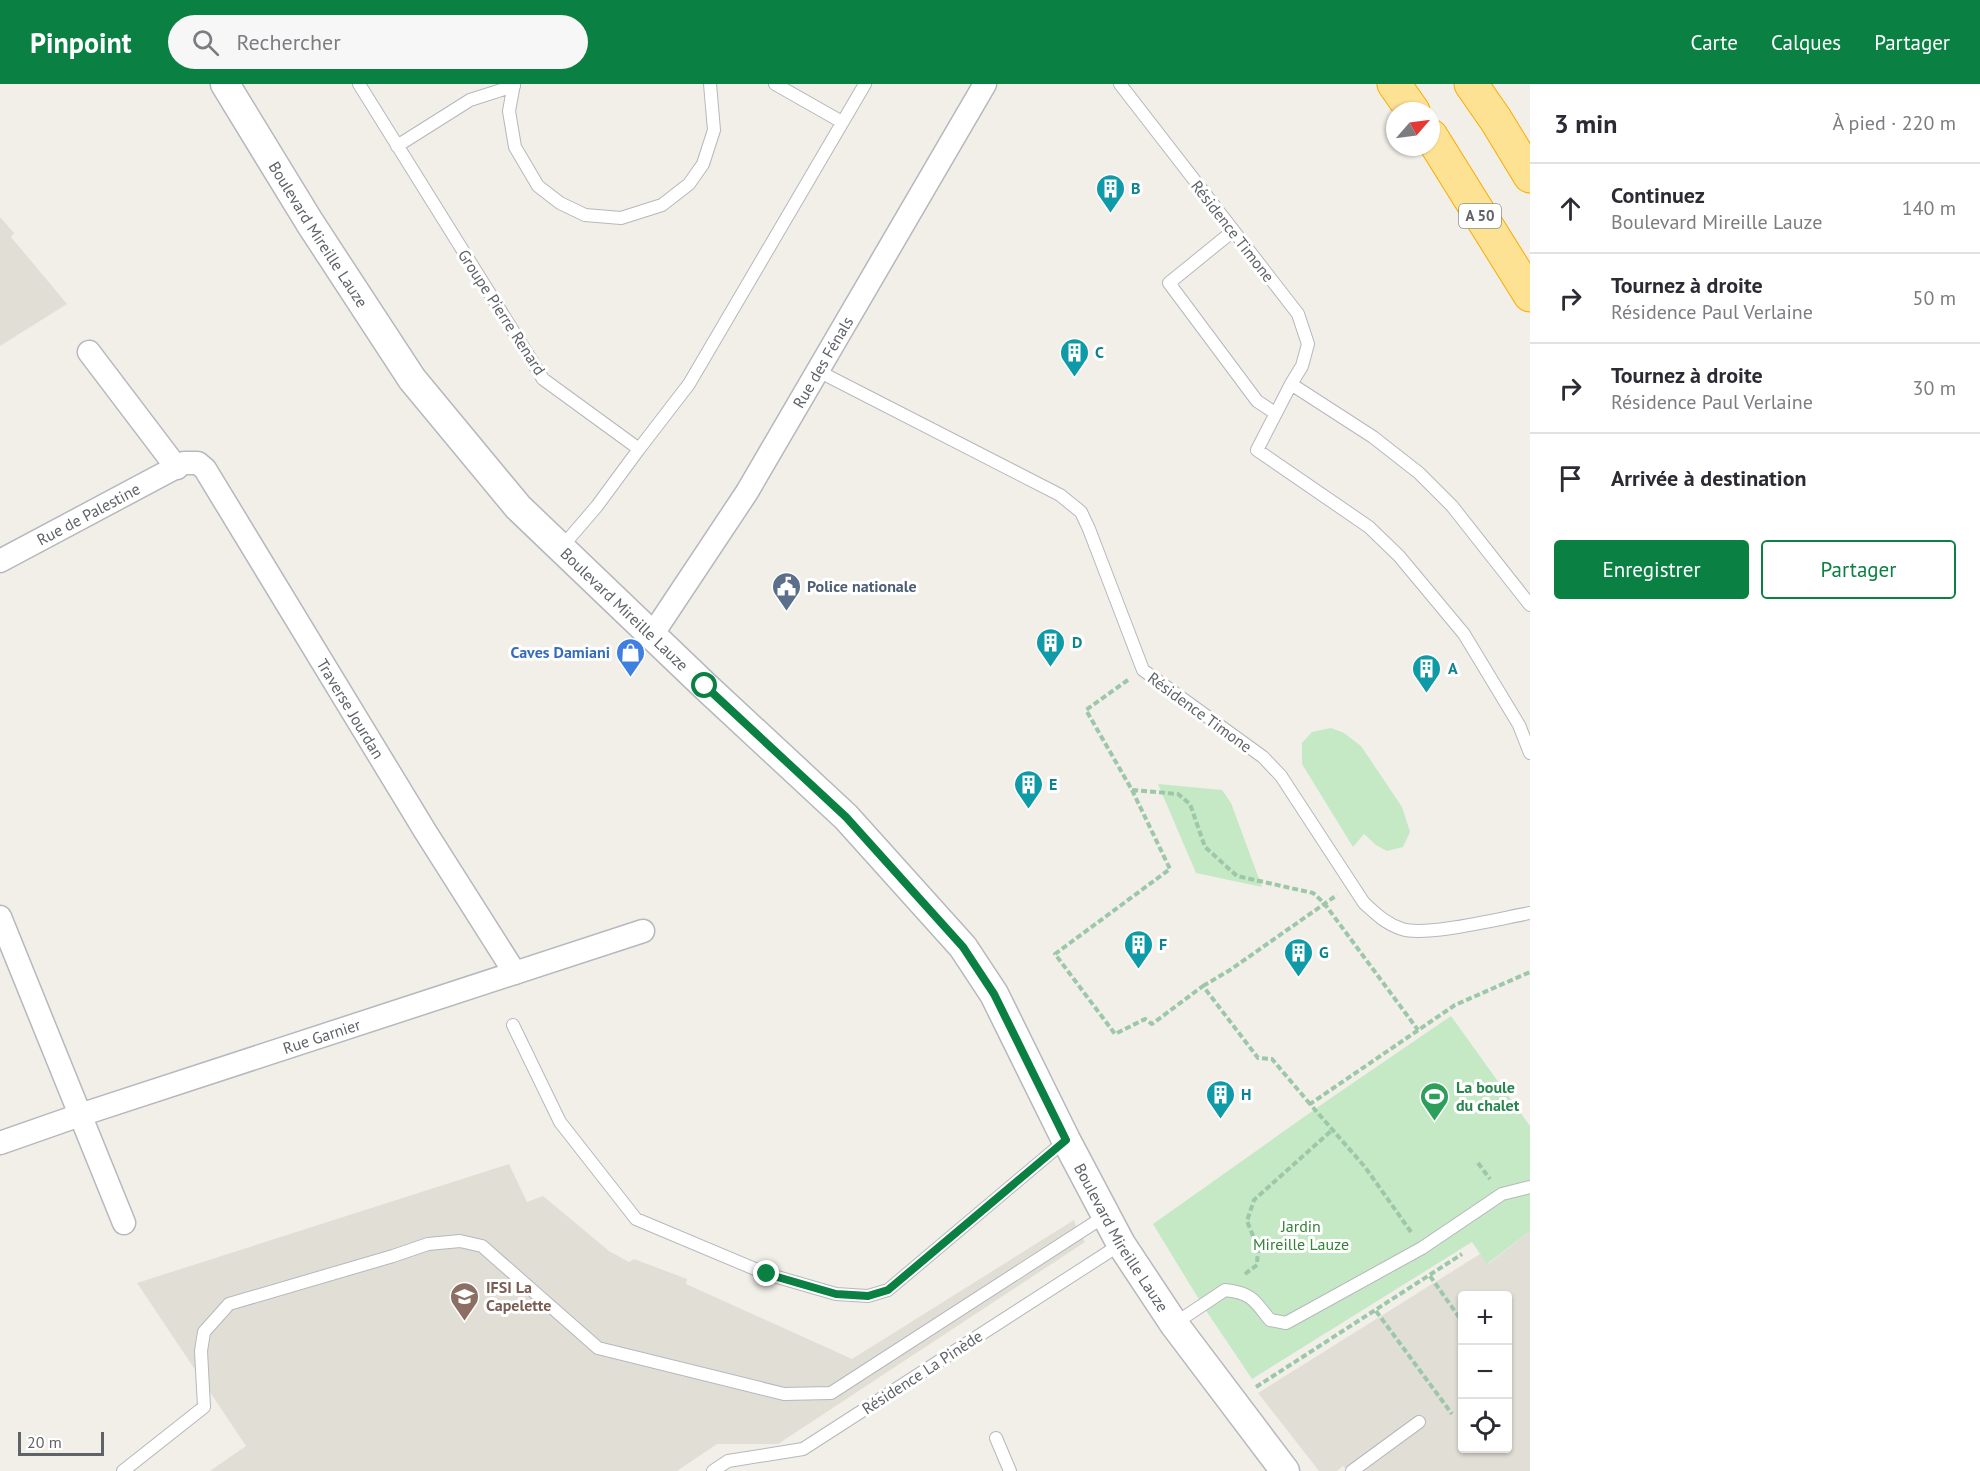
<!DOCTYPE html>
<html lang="fr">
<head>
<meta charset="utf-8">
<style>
  body { margin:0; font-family:"PT Sans",sans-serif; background:#f7f7f7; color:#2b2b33 }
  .controls { position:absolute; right:18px; bottom:18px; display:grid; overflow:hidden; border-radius:6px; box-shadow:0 2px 4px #0004 }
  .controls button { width:54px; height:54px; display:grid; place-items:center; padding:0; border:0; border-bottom:2px solid #e1e1e2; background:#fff; color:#2b2b33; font:30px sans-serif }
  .compass { position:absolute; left:1386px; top:18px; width:54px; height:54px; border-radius:50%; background:#fff; box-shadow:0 2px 4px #0004; rotate:62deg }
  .scale { position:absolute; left:18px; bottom:15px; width:86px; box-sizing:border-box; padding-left:6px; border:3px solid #5f6368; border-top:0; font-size:16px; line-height:21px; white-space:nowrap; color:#5f6368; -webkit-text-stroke:4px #fff; paint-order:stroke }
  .stop { position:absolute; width:18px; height:18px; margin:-14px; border:4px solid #0b8043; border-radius:50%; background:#fff }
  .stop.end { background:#0b8043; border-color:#fff; box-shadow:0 2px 6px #0008 }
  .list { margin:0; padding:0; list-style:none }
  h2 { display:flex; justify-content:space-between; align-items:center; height:78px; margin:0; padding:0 24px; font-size:26px }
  h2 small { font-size:20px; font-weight:400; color:#7c7c81 }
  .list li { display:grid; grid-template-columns:39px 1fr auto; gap:18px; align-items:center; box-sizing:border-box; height:90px; padding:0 24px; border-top:2px solid #e1e1e2 }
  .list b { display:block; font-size:22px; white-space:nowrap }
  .list p { margin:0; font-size:20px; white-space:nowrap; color:#7c7c81 }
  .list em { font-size:20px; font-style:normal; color:#7c7c81 }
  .actions { display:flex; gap:12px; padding:18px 24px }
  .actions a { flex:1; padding:14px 0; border:2px solid #0b8043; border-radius:6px; text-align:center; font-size:21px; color:#0b8043 }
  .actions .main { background:#0b8043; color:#fff }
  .icon { flex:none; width:33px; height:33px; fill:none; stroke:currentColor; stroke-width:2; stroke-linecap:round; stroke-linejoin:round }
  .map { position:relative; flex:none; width:1530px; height:1387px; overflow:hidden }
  header { display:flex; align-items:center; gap:36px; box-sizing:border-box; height:84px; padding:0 30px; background:#0b8043; color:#fff }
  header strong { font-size:28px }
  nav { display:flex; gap:33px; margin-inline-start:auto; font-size:21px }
  .search { width:420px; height:54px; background:#f7f7f7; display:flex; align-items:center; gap:15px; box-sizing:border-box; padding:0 21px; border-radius:33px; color:#7c7c81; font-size:22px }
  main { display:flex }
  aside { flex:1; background:#fff }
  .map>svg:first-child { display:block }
  .education { fill:#e1ded6; fill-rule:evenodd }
  .green { fill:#c5e8c5 }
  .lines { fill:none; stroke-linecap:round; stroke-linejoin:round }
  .service-casing { stroke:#b5b8bc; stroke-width:14 }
  .minor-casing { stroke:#b5b8bc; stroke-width:25 }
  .tertiary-casing { stroke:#b5b8bc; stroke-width:31 }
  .motorway-casing { stroke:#f9ab00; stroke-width:35 }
  .path { stroke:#9cc7a9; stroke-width:4; stroke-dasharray:6 3; stroke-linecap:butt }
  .service { stroke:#fff; stroke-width:12 }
  .minor { stroke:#fff; stroke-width:22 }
  .tertiary { stroke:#fff; stroke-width:28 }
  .motorway { stroke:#fde293; stroke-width:33 }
  .route { stroke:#0b8043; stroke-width:8 }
  .labels { text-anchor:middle; stroke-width:6; stroke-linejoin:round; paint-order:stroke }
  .shield { fill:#fff; stroke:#8f9295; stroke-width:1.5 }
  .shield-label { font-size:15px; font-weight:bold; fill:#5f6368 }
  .culture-label { font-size:16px; font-weight:bold; fill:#0d838f; stroke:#fff; text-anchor:start }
  .street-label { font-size:16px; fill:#5f6368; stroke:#fff }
  .service-label { font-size:16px; font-weight:bold; fill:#4e5e75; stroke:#fff; text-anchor:start }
  .shop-label { font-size:16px; font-weight:bold; fill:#366cbe; stroke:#fff; text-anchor:end }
  .leisure-label { font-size:16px; font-weight:bold; fill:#27864d; stroke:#fff; text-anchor:start }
  .park-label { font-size:16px; fill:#348238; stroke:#fff }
  .education-label { font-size:16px; font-weight:bold; fill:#785e54; stroke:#fff; text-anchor:start }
</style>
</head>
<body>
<header>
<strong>Pinpoint</strong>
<div class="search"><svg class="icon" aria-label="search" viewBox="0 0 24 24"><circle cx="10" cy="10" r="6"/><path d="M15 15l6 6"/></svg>Rechercher</div>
<nav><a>Carte</a><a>Calques</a><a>Partager</a></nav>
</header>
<main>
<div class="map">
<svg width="1530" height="1387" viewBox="0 0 1530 1387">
  <rect width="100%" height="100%" fill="#f1efe8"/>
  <path class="education" d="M0,133L14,149L11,153L67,220L0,262Z
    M509,1080L527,1118L543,1112L609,1167L629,1178L634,1175L687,1195L686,1200L852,1275L1074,1136L1078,1148L1085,1158L778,1360H717L677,1387H210L246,1362L137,1199Z
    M1530,1147V1387H1347L1343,1382L1337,1387H1319L1258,1309L1480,1170L1488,1180ZM1462,1212H1508V1364H1462Z"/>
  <path class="green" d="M1331,644L1344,649L1361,662L1402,723L1410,748L1403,763L1387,767L1376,761L1364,750L1353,763L1302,680V659L1312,648Z
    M1158,700L1222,706L1231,719L1262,803L1196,789Z
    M1451,932L1530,1042V1147L1487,1180L1472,1158L1252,1295L1203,1222L1153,1140L1328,1016Z"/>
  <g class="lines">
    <defs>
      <path id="service" d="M359,0L543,295L639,365L597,422L561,464
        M514,0L509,27L515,63L538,102L560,119L585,131L621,134L662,121L689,100L703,80L714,46L710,0
        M775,0L842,38
        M1120,0L1298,230L1308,260L1302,282L1291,300L1373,353L1419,389L1452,422L1530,521
        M397,62L470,16L514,2
        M1233,147L1169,199L1257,317L1275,329
        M818,287L1060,411L1081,428L1089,445L1143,586L1263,673L1281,692L1364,819C1376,830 1386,840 1402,845C1426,853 1502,834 1530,829
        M1291,300L1257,366L1369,443L1399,472L1464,550L1519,641L1530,669
        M639,365L689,300L865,0
        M513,941L560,1038L636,1135L767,1190L836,1210L868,1212L888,1206L1066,1056
        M1174,1240L1225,1206C1252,1209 1254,1216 1270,1236L1286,1239L1422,1164L1502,1110L1530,1103
        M996,1354L1010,1387
        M123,1387L204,1323L201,1267L204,1248L229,1220L393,1172L428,1160L460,1157L482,1162L598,1264L784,1310L831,1309L1105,1132
        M713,1387L728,1377L803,1365L1121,1160
        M1352,1387L1419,1338"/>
      <g id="minor">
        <path d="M89,268L177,384"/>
        <path id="s1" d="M0,477L184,379H198L205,385L425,747L515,889"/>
        <path id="s2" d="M652,551L747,408L985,0"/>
        <path d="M0,833L124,1139"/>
        <path id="s3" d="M0,1059L80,1031L643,847"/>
      </g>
      <g id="tertiary">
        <path id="s4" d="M225,0L310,139L412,295L518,423L705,602L846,733L963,863L994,910L1066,1056L1121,1160L1174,1240L1285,1387"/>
      </g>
      <path id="motorway" d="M1394,0L1413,27
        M1471,0L1496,36L1530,92
        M1431,52L1530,211"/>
    </defs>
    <use href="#service" class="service-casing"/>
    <use href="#minor" class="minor-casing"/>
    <use href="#tertiary" class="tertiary-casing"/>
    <use href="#motorway" class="motorway-casing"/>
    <path class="path" d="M1128,596L1086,626L1132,706L1178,710L1190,720L1205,763L1237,792L1313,809L1324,819L1418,946
      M1132,706L1170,785L1055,870L1115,950L1145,935L1152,940L1203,902L1258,974L1272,975L1310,1020
      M1203,902L1230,886L1337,811
      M1478,1079L1490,1095
      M1411,1148L1365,1083L1310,1020L1455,921L1530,888
      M1245,1190L1257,1181L1258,1164L1247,1137L1254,1116L1332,1046
      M1430,1192L1459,1233
      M1376,1227L1452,1330
      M1256,1303L1462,1170"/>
    <use href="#service" class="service"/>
    <use href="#minor" class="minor"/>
    <use href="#tertiary" class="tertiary"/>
    <use href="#motorway" class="motorway"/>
  </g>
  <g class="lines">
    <path class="route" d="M705,602L846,733L963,863L994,910L1066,1056L888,1206L868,1212L836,1210L767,1190"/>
  </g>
  <defs>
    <symbol id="building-pin" viewBox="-11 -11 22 30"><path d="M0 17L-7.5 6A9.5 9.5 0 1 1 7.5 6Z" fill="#0f9aa8" stroke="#fff"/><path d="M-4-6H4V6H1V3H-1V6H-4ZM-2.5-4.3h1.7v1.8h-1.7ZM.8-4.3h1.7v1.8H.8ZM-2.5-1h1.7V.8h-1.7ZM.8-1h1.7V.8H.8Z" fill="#fff"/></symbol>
    <symbol id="civic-pin" viewBox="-11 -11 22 30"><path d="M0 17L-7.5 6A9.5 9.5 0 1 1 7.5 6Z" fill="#5c6f8a" stroke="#fff"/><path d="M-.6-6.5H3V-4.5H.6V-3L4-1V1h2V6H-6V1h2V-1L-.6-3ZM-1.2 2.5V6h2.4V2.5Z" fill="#fff"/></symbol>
    <symbol id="shop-pin" viewBox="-11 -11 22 30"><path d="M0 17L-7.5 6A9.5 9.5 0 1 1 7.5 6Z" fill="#3f7fe0" stroke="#fff"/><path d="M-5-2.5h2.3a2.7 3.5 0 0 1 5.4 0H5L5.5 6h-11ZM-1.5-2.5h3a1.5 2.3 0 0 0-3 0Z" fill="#fff"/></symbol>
    <symbol id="stadium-pin" viewBox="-11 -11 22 30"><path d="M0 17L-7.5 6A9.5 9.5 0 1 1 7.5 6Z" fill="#2e9e5b" stroke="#fff"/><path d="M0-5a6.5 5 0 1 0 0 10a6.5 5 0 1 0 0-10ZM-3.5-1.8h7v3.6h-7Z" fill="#fff"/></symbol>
    <symbol id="university-pin" viewBox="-11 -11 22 30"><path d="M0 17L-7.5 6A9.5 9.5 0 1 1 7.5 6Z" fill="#8d6e63" stroke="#fff"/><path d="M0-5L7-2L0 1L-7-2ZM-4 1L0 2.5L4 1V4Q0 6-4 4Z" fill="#fff"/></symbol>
  </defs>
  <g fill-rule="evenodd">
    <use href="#building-pin" x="1094" y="88" width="33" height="45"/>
    <use href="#building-pin" x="1058" y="252" width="33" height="45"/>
    <use href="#civic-pin" x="770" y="486" width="33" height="45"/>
    <use href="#building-pin" x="1034" y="542" width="33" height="45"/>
    <use href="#shop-pin" x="614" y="552" width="33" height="45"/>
    <use href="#building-pin" x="1410" y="568" width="33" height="45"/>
    <use href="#building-pin" x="1012" y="684" width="33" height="45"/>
    <use href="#building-pin" x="1122" y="844" width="33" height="45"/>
    <use href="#building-pin" x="1282" y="852" width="33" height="45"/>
    <use href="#building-pin" x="1204" y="994" width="33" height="45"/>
    <use href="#stadium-pin" x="1418" y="996" width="33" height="45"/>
    <use href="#university-pin" x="448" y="1196" width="33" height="45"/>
  </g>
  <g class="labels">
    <rect class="shield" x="1459" y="120" width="42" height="24" rx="4.5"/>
    <g class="shield-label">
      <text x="1480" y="137">A 50</text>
    </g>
    <g class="culture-label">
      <text x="1131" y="110">B</text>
      <text x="1095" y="274">C</text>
      <text x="1072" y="564">D</text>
      <text x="1448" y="590">A</text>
      <text x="1049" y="706">E</text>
      <text x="1159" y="866">F</text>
      <text x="1319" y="874">G</text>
      <text x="1241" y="1016">H</text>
    </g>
    <g class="street-label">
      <text transform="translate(1233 147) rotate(52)" y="6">Résidence Timone</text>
      <text dy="6" stroke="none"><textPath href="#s4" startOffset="177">Boulevard Mireille Lauze</textPath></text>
      <text transform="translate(502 228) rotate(57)" y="6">Groupe Pierre Renard</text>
      <text dy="6" stroke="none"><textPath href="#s2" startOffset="322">Rue des Fénals</textPath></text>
      <text dy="6" stroke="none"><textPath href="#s1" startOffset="100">Rue de Palestine</textPath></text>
      <text dy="6" stroke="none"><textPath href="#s4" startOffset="663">Boulevard Mireille Lauze</textPath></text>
      <text dy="6" stroke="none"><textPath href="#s1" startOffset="512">Traverse Jourdan</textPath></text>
      <text transform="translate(1200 628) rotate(36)" y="6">Résidence Timone</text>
      <text dy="6" stroke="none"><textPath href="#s3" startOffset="339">Rue Garnier</textPath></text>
      <text dy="6" stroke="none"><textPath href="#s4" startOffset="1473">Boulevard Mireille Lauze</textPath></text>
      <text transform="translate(922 1288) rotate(-33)" y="6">Résidence La Pinède</text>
    </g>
    <g class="service-label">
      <text x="807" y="508">Police nationale</text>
    </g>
    <g class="shop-label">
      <text x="610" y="574">Caves Damiani</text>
    </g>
    <g class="leisure-label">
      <text x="1456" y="1009">La boule<tspan x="1456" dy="18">du chalet</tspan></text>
    </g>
    <g class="park-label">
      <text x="1301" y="1148">Jardin<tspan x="1301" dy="18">Mireille Lauze</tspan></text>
    </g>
    <g class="education-label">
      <text x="486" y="1209">IFSI La<tspan x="486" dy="18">Capelette</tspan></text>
    </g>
  </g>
</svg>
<div class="controls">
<button>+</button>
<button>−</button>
<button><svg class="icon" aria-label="locate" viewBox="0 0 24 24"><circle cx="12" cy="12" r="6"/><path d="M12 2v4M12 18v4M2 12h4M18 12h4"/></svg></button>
</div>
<svg class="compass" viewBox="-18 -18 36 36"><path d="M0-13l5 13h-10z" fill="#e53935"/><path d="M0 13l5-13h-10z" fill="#7c7c81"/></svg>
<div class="scale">20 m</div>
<div class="stop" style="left:705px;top:602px"></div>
<div class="stop end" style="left:767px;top:1190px"></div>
</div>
<aside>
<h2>3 min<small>À pied · 220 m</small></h2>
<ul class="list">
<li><svg class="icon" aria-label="ahead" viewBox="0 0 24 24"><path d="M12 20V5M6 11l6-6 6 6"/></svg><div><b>Continuez</b><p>Boulevard Mireille Lauze</p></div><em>140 m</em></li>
<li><svg class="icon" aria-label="right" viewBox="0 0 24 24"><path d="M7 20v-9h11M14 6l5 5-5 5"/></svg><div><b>Tournez à droite</b><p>Résidence Paul Verlaine</p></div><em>50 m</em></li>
<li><svg class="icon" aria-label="right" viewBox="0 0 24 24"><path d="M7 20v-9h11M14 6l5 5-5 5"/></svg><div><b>Tournez à droite</b><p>Résidence Paul Verlaine</p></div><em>30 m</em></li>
<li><svg class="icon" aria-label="arrive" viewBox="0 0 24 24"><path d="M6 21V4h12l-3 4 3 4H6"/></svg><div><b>Arrivée à destination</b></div></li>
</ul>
<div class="actions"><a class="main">Enregistrer</a><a>Partager</a></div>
</aside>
</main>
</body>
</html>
